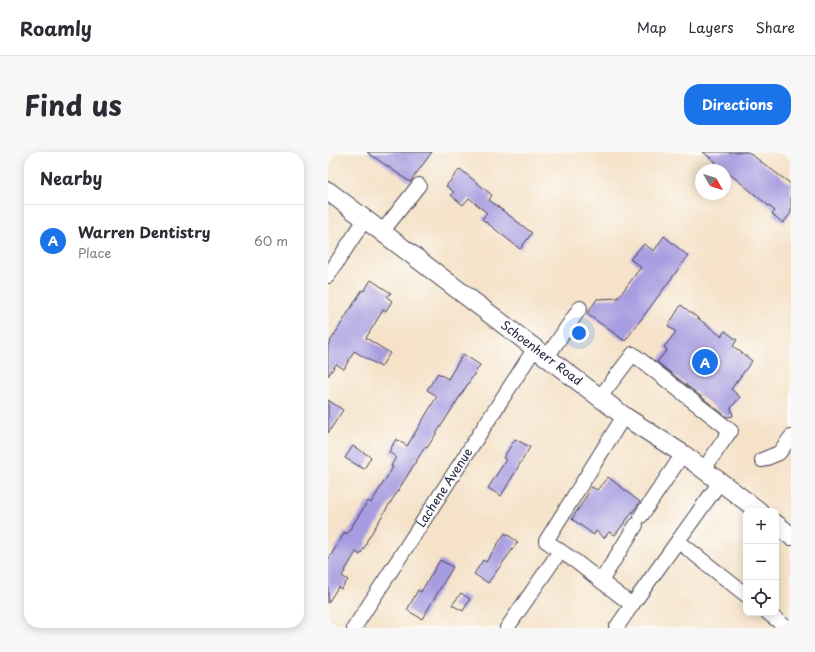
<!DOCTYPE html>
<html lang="en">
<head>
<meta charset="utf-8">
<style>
  body { margin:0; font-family:"Playpen Sans",sans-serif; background:#f7f7f7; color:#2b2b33 }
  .controls { position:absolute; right:12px; bottom:12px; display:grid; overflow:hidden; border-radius:8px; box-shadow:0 2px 10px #0003 }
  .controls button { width:36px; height:36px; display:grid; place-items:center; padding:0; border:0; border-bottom:1px solid #e1e1e2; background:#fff; color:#2b2b33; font:20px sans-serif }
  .compass { position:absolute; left:367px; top:12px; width:36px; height:36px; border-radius:50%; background:#fff; box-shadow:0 2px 10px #0003; rotate:129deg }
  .you { position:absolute; left:251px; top:181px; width:14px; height:14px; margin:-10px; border:3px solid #fff; border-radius:50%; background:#1a73e8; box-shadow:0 0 0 6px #1a73e833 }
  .badge { display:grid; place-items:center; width:26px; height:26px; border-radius:50%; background:#1a73e8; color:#fff; font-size:13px; font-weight:700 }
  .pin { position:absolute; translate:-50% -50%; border:2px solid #fff; box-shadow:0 1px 4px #0006 }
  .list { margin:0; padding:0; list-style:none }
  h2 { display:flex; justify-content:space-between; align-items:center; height:52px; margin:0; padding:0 16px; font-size:17px }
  h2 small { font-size:13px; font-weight:400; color:#7c7c81 }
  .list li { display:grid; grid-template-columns:26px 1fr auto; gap:12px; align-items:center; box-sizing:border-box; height:72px; padding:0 16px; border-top:1px solid #e1e1e2 }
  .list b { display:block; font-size:15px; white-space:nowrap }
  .list p { margin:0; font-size:13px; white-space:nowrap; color:#7c7c81 }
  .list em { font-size:13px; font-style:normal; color:#7c7c81 }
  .icon { flex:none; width:22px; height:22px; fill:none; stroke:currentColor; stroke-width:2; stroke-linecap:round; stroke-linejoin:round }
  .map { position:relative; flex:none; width:463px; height:476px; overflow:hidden; border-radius:16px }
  header { display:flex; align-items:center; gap:24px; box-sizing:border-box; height:56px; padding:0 20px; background:#fff; border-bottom:1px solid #e1e1e2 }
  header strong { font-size:19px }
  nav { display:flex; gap:22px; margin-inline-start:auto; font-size:14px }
  .intro { display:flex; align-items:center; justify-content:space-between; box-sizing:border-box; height:96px; padding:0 24px }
  h1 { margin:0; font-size:28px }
  .button { padding:10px 18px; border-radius:16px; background:#1a73e8; color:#fff; font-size:14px; font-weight:700 }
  main { display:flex; gap:24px; padding:0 24px }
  aside { flex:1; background:#fff; border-radius:16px; box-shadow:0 2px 10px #0003 }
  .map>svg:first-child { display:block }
  .building { fill:#a79ce0 }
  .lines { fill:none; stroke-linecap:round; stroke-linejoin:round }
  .minor-casing { stroke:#423f50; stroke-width:16 }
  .major-casing { stroke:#423f50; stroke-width:20 }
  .minor { stroke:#fff; stroke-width:14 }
  .major { stroke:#fff; stroke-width:18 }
  .labels { text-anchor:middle; stroke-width:4; stroke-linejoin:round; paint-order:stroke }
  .street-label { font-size:12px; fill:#22223b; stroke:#fdfcf7 }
</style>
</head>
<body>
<header>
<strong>Roamly</strong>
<nav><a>Map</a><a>Layers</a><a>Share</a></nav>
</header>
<div class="intro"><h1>Find us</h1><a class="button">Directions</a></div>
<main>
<aside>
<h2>Nearby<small></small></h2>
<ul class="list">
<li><span class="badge">A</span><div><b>Warren Dentistry</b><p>Place</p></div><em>60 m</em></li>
</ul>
</aside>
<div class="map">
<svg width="463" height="476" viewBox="0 0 463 476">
  <rect width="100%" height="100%" fill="#fdfcf7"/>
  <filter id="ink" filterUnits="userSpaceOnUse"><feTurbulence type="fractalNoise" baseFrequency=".025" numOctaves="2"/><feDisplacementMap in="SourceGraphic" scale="8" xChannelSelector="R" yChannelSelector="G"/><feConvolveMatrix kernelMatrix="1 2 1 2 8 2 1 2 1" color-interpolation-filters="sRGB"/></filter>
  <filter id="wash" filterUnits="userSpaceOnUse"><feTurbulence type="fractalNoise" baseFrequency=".012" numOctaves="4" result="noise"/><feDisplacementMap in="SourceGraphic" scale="16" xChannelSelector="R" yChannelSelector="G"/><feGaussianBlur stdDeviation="0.9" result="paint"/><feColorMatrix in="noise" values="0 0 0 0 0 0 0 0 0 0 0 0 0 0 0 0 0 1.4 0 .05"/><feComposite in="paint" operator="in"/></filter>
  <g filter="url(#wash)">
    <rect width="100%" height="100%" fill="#f5e2c9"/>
    <g id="blocks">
      <path class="building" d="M39,0H104L82,30Z
        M375,0H420L463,32V61L455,71L444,62L447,59L397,18H382L388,10Z
        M132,17L164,43L161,48L204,81L192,97L154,67L159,61L141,46L135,53L123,43L126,40L118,34Z
        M336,84L360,104L297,189L259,162L269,147L290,146L313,115L302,107L316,92L326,99Z
        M43,128L63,141L59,145L64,149L58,159L55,158L38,186L62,201L53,215L26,199L16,217L8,212L0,224V193L34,138L36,139Z
        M353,153L393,184L397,179L409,188L405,194L424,209L403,237L412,245L403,256L405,264L399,265L329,210L339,198L336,195L348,180L340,174Z
        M135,202L152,213L99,296L97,295L38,390L39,391L32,403L28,400L14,424L20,428L13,437L10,435L0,451V408L17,380L19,382L40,349L43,351L65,315L63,314L68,305L61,300L68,287L79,294L102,256L109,244L99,238L110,221L120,227Z
        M0,248L15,258L0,281Z
        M187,287L202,295L173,344L160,336L178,308L175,306Z
        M25,294L43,305L36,317L17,306Z
        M280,325L312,350L287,383L281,380L276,386L268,379L266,383L244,367L264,335L269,338Z
        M177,381L190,390L160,431L146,422L155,408L158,410Z
        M112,408L125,415L94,467L79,458L90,438L93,440Z
        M133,441L142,447L135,459L124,453Z"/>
    </g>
  </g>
  <g filter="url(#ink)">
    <use href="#blocks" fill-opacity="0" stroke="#423f50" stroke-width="1"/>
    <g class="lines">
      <defs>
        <g id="minor">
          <path d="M54,80L91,33"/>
          <path d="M0,124L37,67"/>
          <path d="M219,205L252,156"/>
          <path d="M272,245L305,202L403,279"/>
          <path d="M296,264L218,389L247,409L304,453L392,330"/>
          <path d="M434,308L451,301L463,285"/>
          <path d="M376,317L400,282"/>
          <path d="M313,364L355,302"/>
          <path d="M350,389L418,443"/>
          <path d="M273,429L308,373"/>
          <path d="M440,461L459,476"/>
          <path id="s1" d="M26,476L207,196"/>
          <path d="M179,476L232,399"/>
          <path d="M288,476L304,453"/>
        </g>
        <g id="major">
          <path id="s2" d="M0,39L296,264L355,302L431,359"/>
          <path d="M448,372L463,384"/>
        </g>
      </defs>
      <use href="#minor" class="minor-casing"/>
      <use href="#major" class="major-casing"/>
      <use href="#minor" class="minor"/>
      <use href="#major" class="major"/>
    </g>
  </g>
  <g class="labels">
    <g class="street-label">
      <text dy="4" stroke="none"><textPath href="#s2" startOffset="268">Schoenherr Road</textPath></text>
      <text dy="4" stroke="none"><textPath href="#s1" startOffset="167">Lachene Avenue</textPath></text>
    </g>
  </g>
</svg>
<div class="controls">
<button>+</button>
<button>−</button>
<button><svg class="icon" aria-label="locate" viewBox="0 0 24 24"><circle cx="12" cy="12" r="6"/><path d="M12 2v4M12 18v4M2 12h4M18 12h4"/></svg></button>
</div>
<svg class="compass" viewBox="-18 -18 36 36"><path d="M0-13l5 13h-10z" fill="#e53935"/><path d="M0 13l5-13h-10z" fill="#7c7c81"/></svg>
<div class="you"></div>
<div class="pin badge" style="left:377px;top:210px">A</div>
</div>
</main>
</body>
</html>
